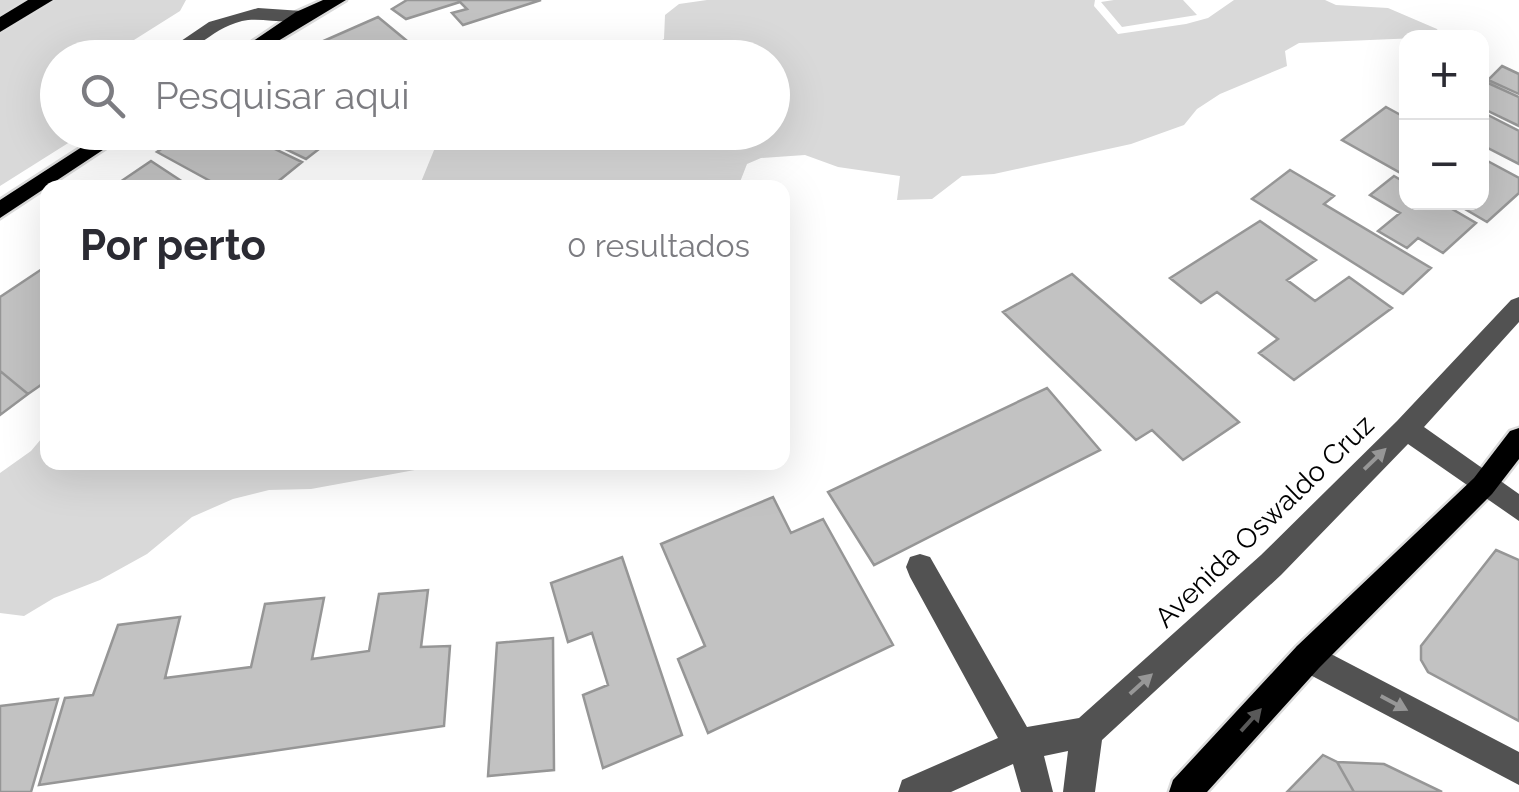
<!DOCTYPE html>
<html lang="pt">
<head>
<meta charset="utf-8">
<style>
  body { margin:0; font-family:Raleway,sans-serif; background:#f2f2f3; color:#2b2b33 }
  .controls { position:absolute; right:30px; top:30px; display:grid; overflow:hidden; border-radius:20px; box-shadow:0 10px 40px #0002 }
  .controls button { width:90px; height:90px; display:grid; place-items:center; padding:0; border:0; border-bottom:2px solid #e1e1e2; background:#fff; color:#2b2b33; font:50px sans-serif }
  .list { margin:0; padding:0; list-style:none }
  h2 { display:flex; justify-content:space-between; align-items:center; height:130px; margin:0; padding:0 40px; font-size:42px }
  h2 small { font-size:32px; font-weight:400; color:#7c7c81 }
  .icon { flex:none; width:55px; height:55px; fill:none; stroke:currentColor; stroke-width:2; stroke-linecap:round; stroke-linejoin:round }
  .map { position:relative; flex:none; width:1519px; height:792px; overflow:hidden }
  .search { position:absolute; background:#fff; box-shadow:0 10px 40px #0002; left:40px; top:40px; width:750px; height:110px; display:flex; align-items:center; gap:25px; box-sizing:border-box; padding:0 35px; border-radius:55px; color:#7c7c81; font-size:38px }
  .panel { position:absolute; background:#fff; box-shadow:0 10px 40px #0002; left:40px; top:180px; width:750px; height:290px; border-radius:20px }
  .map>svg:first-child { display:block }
  .green { fill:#d9d9d9 }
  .building { fill:#c2c2c2; stroke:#969696; stroke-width:2.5 }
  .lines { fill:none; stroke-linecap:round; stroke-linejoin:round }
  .major-casing { stroke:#dbdbdb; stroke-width:5 }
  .highway-casing { stroke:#dbdbdb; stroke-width:5 }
  .minor { fill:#525252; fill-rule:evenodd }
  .major { fill:#000; fill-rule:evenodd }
  .highway { fill:#000; fill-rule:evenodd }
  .oneway { fill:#979797 }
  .oneway2 { fill:#595959 }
  .labels { text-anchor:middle; stroke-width:8; stroke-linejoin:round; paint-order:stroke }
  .street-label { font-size:28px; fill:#000; stroke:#fff }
</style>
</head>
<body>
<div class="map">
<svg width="1519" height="792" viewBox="0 0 1519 792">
  <rect width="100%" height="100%" fill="#fff"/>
  <path class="green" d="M0,0H186L180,11L107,57L58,58V132L78,133L73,140L0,186Z
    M707,0H1095L1094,6L1118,34L1186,24L1208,18L1234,0H1325L1336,5L1388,8L1437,29L1441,37L1299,43L1285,51L1287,66L1220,94L1197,109L1184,125L1131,144L994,174L962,176L932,199L897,200L900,176L838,167L805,155L761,158L747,164L738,187H419L441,133L772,132V58L560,57C596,54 632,58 664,39L665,15L679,4Z
    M1114,0H1183L1197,15L1122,27L1101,2Z
    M47,432L48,462L453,463L311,489L269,490L233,499L192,517L147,554L100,580L54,598L24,616L0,613V473L31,451Z"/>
  <path class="building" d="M407,0H541L463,25L452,13L467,9L460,2L406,19L392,9Z
    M378,17L424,55L345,58L319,43Z
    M1502,66L1519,74V94L1488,80Z
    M1488,83L1519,97V126L1482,108V89Z
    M1386,107L1406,118V176L1342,140Z
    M1482,112L1519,131V164L1482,145Z
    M186,132H240L302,162L270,188H223L157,152Z
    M250,132H341L306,159Z
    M1482,158L1519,178V193L1487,222L1453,202H1482Z
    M151,161L192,188H122L117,184Z
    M1290,170L1334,196L1324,204L1431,268L1403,294L1252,199Z
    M1394,176L1406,183V202H1440L1476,223L1443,253L1418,238L1407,248L1378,231L1400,213L1370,195Z
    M1260,221L1316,260L1287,280L1315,301L1349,277L1392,308L1294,380L1259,353L1278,339L1217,292L1201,303L1170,278Z
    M48,265V380L28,394L0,371V297Z
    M1072,274L1239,422L1183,460L1152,430L1136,440L1003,312Z
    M0,371L28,394L0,415Z
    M1047,388L1100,450L874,565L828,492Z
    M773,497L791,533L823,519L893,645L708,733L678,659L705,646L661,544Z
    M1496,550L1519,560V721L1428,672L1421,660V646Z
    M622,557L682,735L603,768L583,695L608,685L592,633L568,642L551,583Z
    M428,590L421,647L450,646L444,726L39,785L65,698L93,695L118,625L180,617L165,678L251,667L265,604L324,598L312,659L369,651L379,594Z
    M553,638L554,770L488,776L497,643Z
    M58,699L31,792H0V706Z
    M1323,755L1337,762L1354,792H1287Z
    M1337,762L1384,764L1442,792H1354Z"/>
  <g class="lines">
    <defs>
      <path id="major" d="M323,0H346L250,58H228L296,12Z
        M105,132H130L0,218V200Z
        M1519,428V459L1492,494L1319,668L1207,792H1169L1173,780L1297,646L1474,478L1510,431Z"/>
      <path id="highway" d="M28,0H53L0,32V17Z"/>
    </defs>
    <use href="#major" class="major-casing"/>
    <use href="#highway" class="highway-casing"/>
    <path class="minor" d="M258,8L302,11L311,16C296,28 262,16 242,21C206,30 196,58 156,58L209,22Z
      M1519,297V322L1424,427L1519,494V521L1408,444L1281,575L1102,740L1095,792H1063L1068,751L1044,756L1053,792H1021L1013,764L951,792H898L902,780L998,738L910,577L906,567L910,557L920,554L930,557L1027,727L1079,718L1261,555L1397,421L1511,300Z
      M1308,642L1519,752V785L1297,668L1293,657L1297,646Z"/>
    <use href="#major" class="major"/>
    <use href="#highway" class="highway"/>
  </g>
  <defs><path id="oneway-solid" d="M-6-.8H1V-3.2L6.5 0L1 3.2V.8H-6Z" transform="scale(2.5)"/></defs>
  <g class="oneway">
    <use href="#oneway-solid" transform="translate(1375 459) rotate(-44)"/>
    <use href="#oneway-solid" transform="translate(1141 684) rotate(-42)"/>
    <use href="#oneway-solid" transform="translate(1394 703) rotate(28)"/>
  </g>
  <use class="oneway2" href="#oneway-solid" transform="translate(1251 720) rotate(-48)"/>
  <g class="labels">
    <g class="street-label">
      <text transform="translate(1264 521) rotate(-44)" y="10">Avenida Oswaldo Cruz</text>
    </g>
  </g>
</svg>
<div class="controls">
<button>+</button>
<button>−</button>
</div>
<div class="search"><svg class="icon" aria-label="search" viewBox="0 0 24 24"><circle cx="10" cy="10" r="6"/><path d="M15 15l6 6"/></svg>Pesquisar aqui</div>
<section class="panel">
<h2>Por perto<small>0 resultados</small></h2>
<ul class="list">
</ul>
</section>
</div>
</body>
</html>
